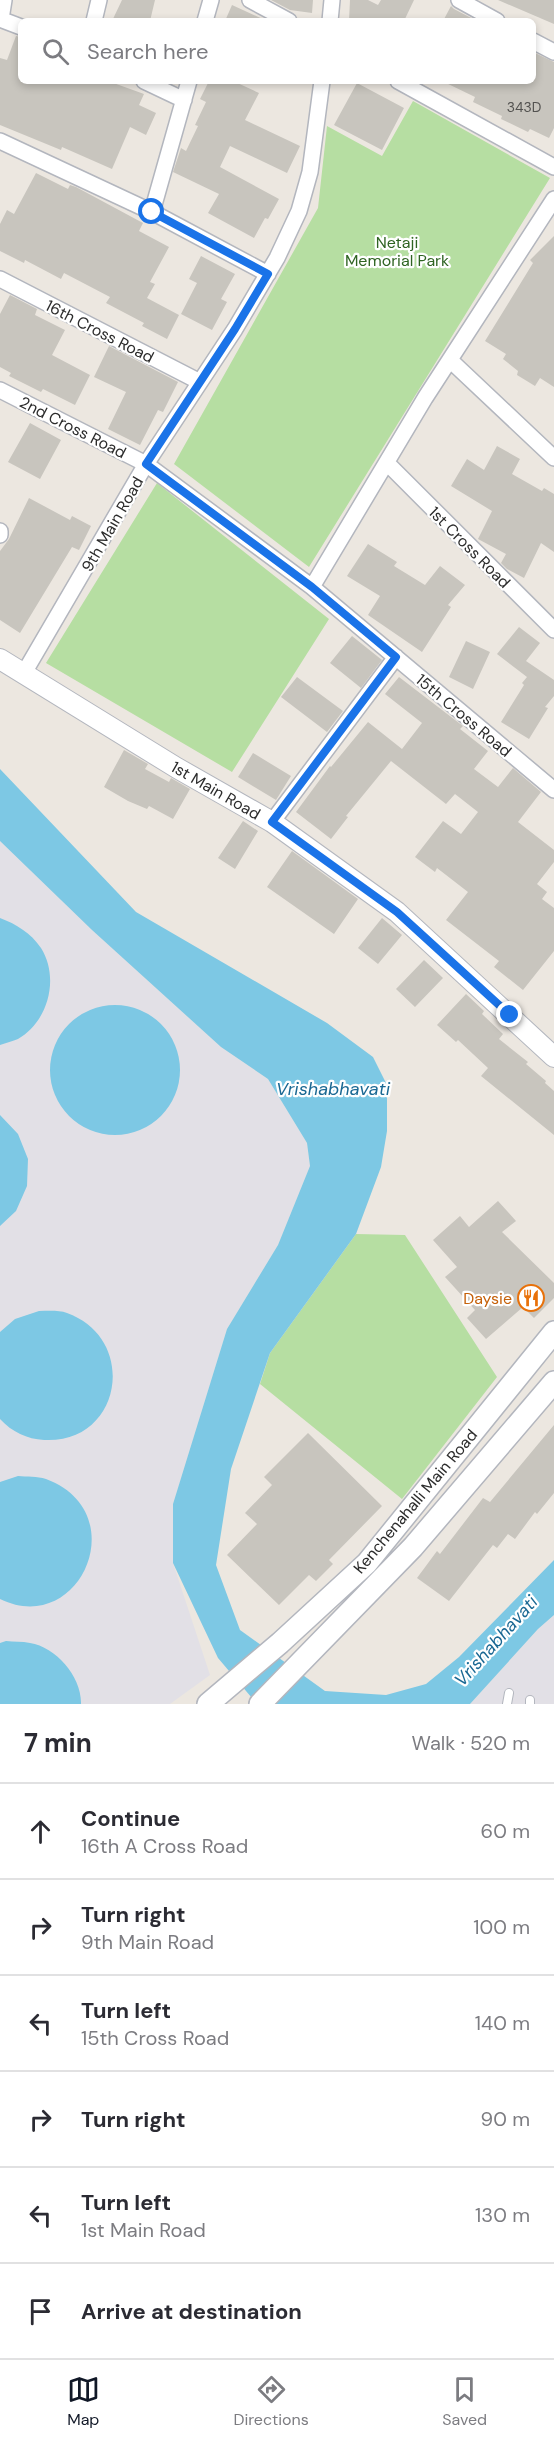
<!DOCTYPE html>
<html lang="en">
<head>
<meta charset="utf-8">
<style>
  body { margin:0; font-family:"DM Sans",sans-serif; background:#f7f7f7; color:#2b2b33 }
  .stop { position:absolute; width:18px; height:18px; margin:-14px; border:4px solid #1a73e8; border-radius:50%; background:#fff }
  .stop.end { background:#1a73e8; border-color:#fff; box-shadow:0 2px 6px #0008 }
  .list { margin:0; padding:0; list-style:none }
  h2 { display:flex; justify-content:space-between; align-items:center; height:78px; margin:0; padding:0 24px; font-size:26px }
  h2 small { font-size:20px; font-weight:400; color:#7c7c81 }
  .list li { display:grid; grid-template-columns:39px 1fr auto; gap:18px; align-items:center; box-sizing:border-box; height:96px; padding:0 24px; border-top:2px solid #e1e1e2 }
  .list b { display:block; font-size:22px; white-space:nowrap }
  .list p { margin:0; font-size:20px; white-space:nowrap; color:#7c7c81 }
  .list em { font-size:20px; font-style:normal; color:#7c7c81 }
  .icon { flex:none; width:33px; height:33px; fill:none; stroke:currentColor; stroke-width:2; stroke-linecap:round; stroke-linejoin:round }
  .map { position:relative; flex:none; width:554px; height:1704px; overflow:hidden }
  .search { position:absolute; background:#fff; box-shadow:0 3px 9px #0003; left:18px; right:18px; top:18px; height:66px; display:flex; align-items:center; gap:15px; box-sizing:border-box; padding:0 21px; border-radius:9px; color:#7c7c81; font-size:22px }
  .sheet { height:654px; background:#fff }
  nav { display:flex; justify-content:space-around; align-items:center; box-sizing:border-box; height:84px; border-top:2px solid #e1e1e2; background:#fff; font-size:16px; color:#7c7c81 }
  nav a { display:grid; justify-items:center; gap:3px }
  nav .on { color:#111827 }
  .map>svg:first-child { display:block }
  .industrial { fill:#e2e0e6 }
  .green { fill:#b6dea2 }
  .water { fill:#7dc8e4 }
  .building { fill:#c8c5be }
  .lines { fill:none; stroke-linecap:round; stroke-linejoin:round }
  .service-casing { stroke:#b3b6be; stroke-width:10 }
  .minor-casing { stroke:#b3b6be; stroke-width:18 }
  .tertiary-casing { stroke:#b3b6be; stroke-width:22 }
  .secondary-casing { stroke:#b3b6be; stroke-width:24 }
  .service { stroke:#fff; stroke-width:8 }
  .minor { stroke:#fff; stroke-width:15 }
  .tertiary { stroke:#fff; stroke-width:20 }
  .secondary { stroke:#fff; stroke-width:21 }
  .route { stroke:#1a73e8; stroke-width:8 }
  .labels { text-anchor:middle; stroke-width:4.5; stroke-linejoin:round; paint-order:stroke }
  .number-label { font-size:14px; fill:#535250 }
  .park-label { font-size:16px; fill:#2f6422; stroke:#fff }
  .street-label { font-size:16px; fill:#2c2c2c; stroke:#fff }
  .food-label { font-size:16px; fill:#c56008; stroke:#fff; text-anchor:end }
  .water-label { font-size:18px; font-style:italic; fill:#1a6893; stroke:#fff }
</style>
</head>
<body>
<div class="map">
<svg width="554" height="1704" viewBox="0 0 554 1704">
  <rect width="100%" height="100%" fill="#ece7e0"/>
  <path class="industrial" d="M0,841L92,930L221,1047L268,1079L307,1143L310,1166L278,1245L227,1329L173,1504V1563L210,1675L170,1704H0Z
    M554,1615V1704H470L538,1629Z"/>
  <path class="green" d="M413,101L550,178L309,567L174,464L318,208L327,126L382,156Z
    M157,483L329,619L232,772L46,663Z
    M356,1234L405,1235L497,1377L402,1499L260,1384L270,1353Z"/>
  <path class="water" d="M0,769L136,912L327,1023L373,1057L387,1085V1131L381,1167L356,1234L270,1353L231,1469L216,1565L240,1630L325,1691L386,1695L426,1684L459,1657L554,1560V1615L538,1629L470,1704H257L218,1658L173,1563V1504L227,1329L278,1245L310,1166L307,1143L268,1079L221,1047L92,930L0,841Z
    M0,918C16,924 31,933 41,948C60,978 48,1022 18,1039C13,1041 6,1043 0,1045Z
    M50 1070a65 65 0 1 1 130 0a65 65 0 1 1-130 0Z
    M0,1115L18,1134L28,1159L27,1186L16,1211L0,1226Z
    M39,1311C48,1311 59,1310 67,1313C139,1339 122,1444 44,1440C27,1439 12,1432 0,1419V1332L15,1319Z
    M18,1476C27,1477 37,1476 46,1479C135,1512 80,1638 0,1599V1482Z
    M6,1641C14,1642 22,1641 30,1643C56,1647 82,1677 81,1704H0V1643Z"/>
  <path class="building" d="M122,0H155L150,21H112Z
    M271,0H313L312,13L290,10Z
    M350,0H368L378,5L381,0H414L404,21H349Z
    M498,0H554V24Z
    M232,5L267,21H225Z
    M451,6L454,9L477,21H443Z
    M16,36L21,37V81H108L144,94L139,105L156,113L146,135L130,127L112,169L62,147L61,150L0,125V58L7,60Z
    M533,52L554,62V128L549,138L530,129L528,132L501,119L502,116L473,102L475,97L442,81H533Z
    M209,81H233L259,93L245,120L300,146L287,173L230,146L220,167L279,199L268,219L265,218L254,238L208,213L219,194L173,172L181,148L186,151L198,126L195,125L206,102L200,99Z
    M357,83L404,108L382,150L334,125Z
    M36,173L68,189L70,185L76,187L143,223L139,231L169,247L150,282L155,284L147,298L179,315L167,339L142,326L144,323L106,303L110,297L64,273L61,279L25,260L24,263L0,251V224L7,210L14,214Z
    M554,236V387L540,378L535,386L517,375L518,371L503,359L506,354L485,341L533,263L530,260Z
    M201,256L235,274L221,299L227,302L212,330L181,314L197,283L189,279Z
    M10,295L37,309L35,315L65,330L52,355L90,375L75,405L43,389L41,392L9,376L11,373L0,367V314Z
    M109,346L178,382L163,412L158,410L140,445L108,429L126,392L94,377Z
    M30,423L61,440L40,479L8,462Z
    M497,446L520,459L512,474L542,491L544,488L554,494V552L541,543L524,578L507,569L501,563L506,554L478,539L492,511L451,486L467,459L484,470Z
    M29,498L70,520L72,516L91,526L79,550L72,547L20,633L0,620V551L9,539Z
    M368,544L397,562L394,566L425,585L440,566L465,585L448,605L451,607L422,652L368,615L380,596L347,576Z
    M519,627L540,643L526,661L554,680V696L545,707L548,708L529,739L501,722L524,685L522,683L527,677L497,654Z
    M352,636L382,660L361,688L330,663Z
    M466,641L490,652L473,689L449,677Z
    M297,677L343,711L327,732L281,697Z
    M399,677L459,723L463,726L460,729L488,751L474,769L498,787L513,768L541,792L518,822L554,850V862L537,884L547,892L542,899L554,908V951L523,990L494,967L499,961L446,920L468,892L437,868L435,872L415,857L443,821L461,834L478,812L455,794L446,804L391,761L346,816L348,817L331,839L296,812L330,766L331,767L368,722L402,749L422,723L385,694Z
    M124,750L148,764L145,769L169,782L171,778L190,789L173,819L149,806L147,809L128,801L104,787Z
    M253,753L291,776L276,800L238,777Z
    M243,821L258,831L235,869L218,858Z
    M292,851L358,899L334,934L267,887Z
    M382,918L402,935L378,964L358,948Z
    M424,960L443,978L415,1007L396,989Z
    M466,994L484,1011L482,1014L503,1034L499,1039L528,1062L526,1064L546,1081L545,1083L554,1091V1135L481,1076L488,1068L458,1040L456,1042L437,1025Z
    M498,1201L516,1221L502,1232L554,1283V1298L534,1318L523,1307L486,1339L467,1318L475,1310L445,1277L457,1267L433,1240L460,1216L469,1227Z
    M554,1425V1493L537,1514L535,1512L515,1539L508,1534L497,1548L493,1545L449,1601L417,1578L437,1551L440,1554L483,1498L490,1502Z
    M308,1433L382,1506L329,1560L333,1564L316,1581L309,1575L279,1605L227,1555L257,1524L245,1513L272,1485L264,1477Z"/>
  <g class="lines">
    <defs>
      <path id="service" d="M507,1704L509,1693
        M530,1704V1700"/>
      <path id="minor" d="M250,0L289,21
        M459,0L497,21
        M0,19L21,27
        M1,19L4,0
        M94,21L99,0
        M205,21L211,0
        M330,21L332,0
        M533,41L554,52
        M144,81L184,100
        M398,81L554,167
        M0,141L152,212L268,274
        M152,212L189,81
        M0,279L200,382
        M450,360L554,458
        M0,390L146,464L312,587L554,790
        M387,463L554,630
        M0,531V535
        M312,587L425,398L554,199
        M24,673L146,464L235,329L277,258L299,211L310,172L322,81
        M272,822L396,657"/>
      <path id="tertiary" d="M0,659L177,768L272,822L397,912L554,1057"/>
      <path id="secondary" d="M208,1704L280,1643L367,1563L554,1332
        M260,1704L413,1547L554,1382"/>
    </defs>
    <use href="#service" class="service-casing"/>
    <use href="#minor" class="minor-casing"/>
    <use href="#tertiary" class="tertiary-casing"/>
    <use href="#secondary" class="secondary-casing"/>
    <use href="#service" class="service"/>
    <use href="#minor" class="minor"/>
    <use href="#tertiary" class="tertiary"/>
    <use href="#secondary" class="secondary"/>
  </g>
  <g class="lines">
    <path class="route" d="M152,212L268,274L235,329L146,464L312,587L396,657L272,822L397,912L510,1015"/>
  </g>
  <defs>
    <symbol id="restaurant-ring" viewBox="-11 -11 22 22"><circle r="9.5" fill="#fff" stroke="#e8710a" stroke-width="1.5"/><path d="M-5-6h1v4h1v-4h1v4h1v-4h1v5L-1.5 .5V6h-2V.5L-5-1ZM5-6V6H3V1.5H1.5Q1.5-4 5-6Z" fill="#e8710a"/></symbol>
  </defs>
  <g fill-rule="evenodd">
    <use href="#restaurant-ring" x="516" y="1283" width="30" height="30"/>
  </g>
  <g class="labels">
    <g class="number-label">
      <text x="524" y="112">343D</text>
    </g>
    <g class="park-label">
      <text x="397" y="248">Netaji<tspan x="397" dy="18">Memorial Park</tspan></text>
    </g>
    <g class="street-label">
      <text transform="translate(100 331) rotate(27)" y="6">16th Cross Road</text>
      <text transform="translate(73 427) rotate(27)" y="6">2nd Cross Road</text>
      <text transform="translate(112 524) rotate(-60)" y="6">9th Main Road</text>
      <text transform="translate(470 547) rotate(45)" y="6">1st Cross Road</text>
      <text transform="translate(464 715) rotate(40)" y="6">15th Cross Road</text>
      <text transform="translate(216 790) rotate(30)" y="6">1st Main Road</text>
      <text transform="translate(415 1501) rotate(-50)" y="6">Kenchenahalli Main Road</text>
    </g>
    <g class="food-label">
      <text x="512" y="1304">Daysie</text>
    </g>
    <g class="water-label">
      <text x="333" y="1095">Vrishabhavati</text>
      <text transform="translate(496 1641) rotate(-48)" y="6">Vrishabhavati</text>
    </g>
  </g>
</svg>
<div class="stop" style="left:152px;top:212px"></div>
<div class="stop end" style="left:510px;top:1015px"></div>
<div class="search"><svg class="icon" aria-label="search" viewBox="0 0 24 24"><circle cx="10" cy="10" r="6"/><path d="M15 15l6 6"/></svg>Search here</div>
</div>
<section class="sheet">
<h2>7 min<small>Walk · 520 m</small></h2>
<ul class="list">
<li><svg class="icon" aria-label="ahead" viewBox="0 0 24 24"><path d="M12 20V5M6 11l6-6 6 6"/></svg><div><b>Continue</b><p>16th A Cross Road</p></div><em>60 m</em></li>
<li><svg class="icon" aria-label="right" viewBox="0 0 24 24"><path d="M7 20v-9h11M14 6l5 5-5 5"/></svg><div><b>Turn right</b><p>9th Main Road</p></div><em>100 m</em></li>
<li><svg class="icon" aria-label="left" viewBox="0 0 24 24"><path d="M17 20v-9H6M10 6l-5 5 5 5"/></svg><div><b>Turn left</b><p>15th Cross Road</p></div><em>140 m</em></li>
<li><svg class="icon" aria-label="right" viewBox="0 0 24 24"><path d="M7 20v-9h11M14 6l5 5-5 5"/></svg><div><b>Turn right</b></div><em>90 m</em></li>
<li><svg class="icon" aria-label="left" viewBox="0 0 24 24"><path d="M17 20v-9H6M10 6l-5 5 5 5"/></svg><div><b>Turn left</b><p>1st Main Road</p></div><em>130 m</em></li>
<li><svg class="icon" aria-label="arrive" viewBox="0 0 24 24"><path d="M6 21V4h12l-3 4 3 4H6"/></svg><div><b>Arrive at destination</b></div></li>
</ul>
</section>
<nav>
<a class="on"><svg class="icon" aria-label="map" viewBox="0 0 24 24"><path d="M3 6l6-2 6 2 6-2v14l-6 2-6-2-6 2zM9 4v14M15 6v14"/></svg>Map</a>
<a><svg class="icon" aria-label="directions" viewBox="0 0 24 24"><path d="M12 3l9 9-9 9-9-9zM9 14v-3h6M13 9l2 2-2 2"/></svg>Directions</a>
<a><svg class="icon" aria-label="saved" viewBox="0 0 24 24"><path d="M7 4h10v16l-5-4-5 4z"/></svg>Saved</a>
</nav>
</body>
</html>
